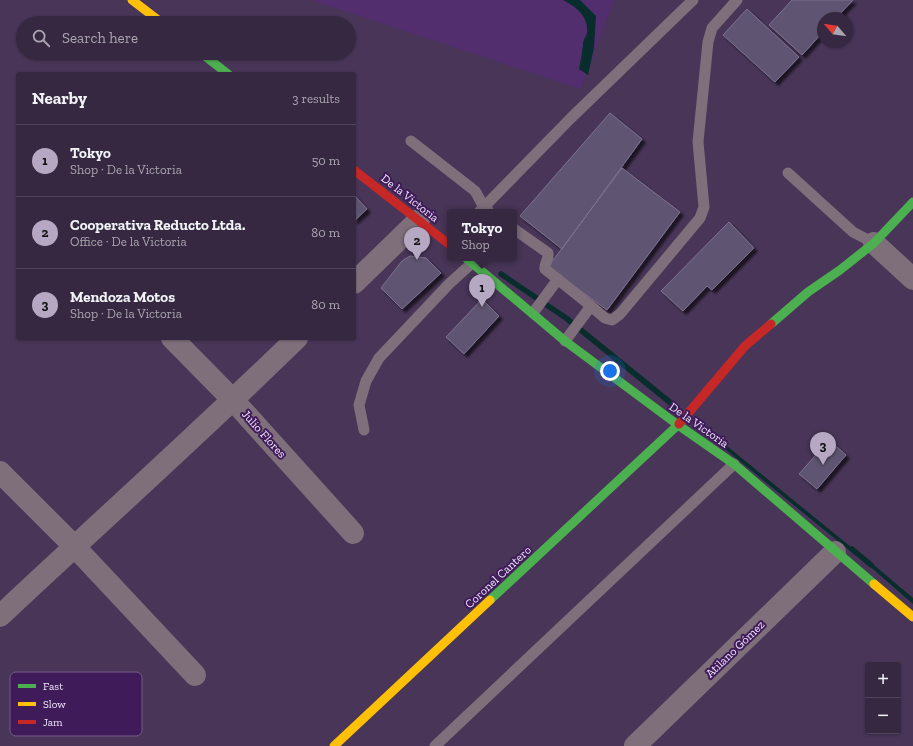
<!DOCTYPE html>
<html lang="en">
<head>
<meta charset="utf-8">
<style>
  body { margin:0; font-family:"Zilla Slab",serif; background:#3d3048; color:#f1f3f6 }
  .controls { position:absolute; right:12px; bottom:12px; display:grid; overflow:hidden; border-radius:4px; box-shadow:0 1px 3px #0004 }
  .controls button { width:36px; height:36px; display:grid; place-items:center; padding:0; border:0; border-bottom:1px solid #50445a; background:#362841; color:#f1f3f6; font:20px sans-serif }
  .compass { position:absolute; left:817px; top:12px; width:36px; height:36px; border-radius:50%; background:#362841; box-shadow:0 1px 3px #0004; rotate:299deg }
  .you { position:absolute; left:610px; top:371px; width:14px; height:14px; margin:-10px; border:3px solid #fff; border-radius:50%; background:#1a73e8; box-shadow:0 0 0 6px #1a73e833 }
  .badge { display:grid; place-items:center; width:26px; height:26px; border-radius:50%; background:#b6a8c3; color:#111; font-size:13px; font-weight:700 }
  .pin { position:absolute; translate:-50% -33px; filter:drop-shadow(0 1px 2px #0008) }
  .pin::after { content:''; position:absolute; top:21px; width:14px; height:12px; background:inherit; clip-path:polygon(0 0,100% 0,50% 100%) }
  .popup { position:absolute; left:447px; top:209px; width:70px; height:52px; box-sizing:border-box; display:grid; place-content:center; border-radius:4px; background:#362841; filter:drop-shadow(0 1px 3px #0005); font-size:13px; white-space:nowrap; color:#aaa6b1 }
  .popup b { font-size:15px; color:#f1f3f6 }
  .popup::after { content:''; position:absolute; left:50%; top:100%; margin-left:-8px; border:8px solid transparent; border-top-color:#362841 }
  .list { margin:0; padding:0; list-style:none }
  h2 { display:flex; justify-content:space-between; align-items:center; height:52px; margin:0; padding:0 16px; font-size:17px }
  h2 small { font-size:13px; font-weight:400; color:#aaa6b1 }
  .list li { display:grid; grid-template-columns:26px 1fr auto; gap:12px; align-items:center; box-sizing:border-box; height:72px; padding:0 16px; border-top:1px solid #50445a }
  .list b { display:block; font-size:15px; white-space:nowrap }
  .list p { margin:0; font-size:13px; white-space:nowrap; color:#aaa6b1 }
  .list em { font-size:13px; font-style:normal; color:#aaa6b1 }
  .icon { flex:none; width:22px; height:22px; fill:none; stroke:currentColor; stroke-width:2; stroke-linecap:round; stroke-linejoin:round }
  .map { position:relative; flex:none; width:913px; height:746px; overflow:hidden }
  .search { position:absolute; background:#362841; box-shadow:0 1px 3px #0004; left:16px; top:16px; width:340px; height:44px; display:flex; align-items:center; gap:10px; box-sizing:border-box; padding:0 14px; border-radius:22px; color:#aaa6b1; font-size:15px }
  .panel { position:absolute; background:#362841; box-shadow:0 1px 3px #0004; left:16px; top:72px; width:340px; height:268px; border-radius:4px }
  .map>svg:first-child { display:block }
  .built { fill:#522e6f }
  .water { fill:#092d2d }
  .lines { fill:none; stroke-linecap:round; stroke-linejoin:round }
  .stream { stroke:#092d2d; stroke-width:5.5 }
  .building { fill:#5f5572; stroke:#7c7290; filter:url(#shadow) }
  .lane { stroke:#7e6f7a; stroke-width:11 }
  .street { stroke:#7e6f7a; stroke-width:22 }
  .fast { stroke:#4caf50; stroke-width:9 }
  .slow { stroke:#ffc107; stroke-width:9 }
  .jam { stroke:#c62828; stroke-width:9 }
  .labels { text-anchor:middle; stroke-width:4; stroke-linejoin:round; paint-order:stroke }
  .street-label { font-size:12px; fill:#f1e6fd; stroke:#3f1c59 }
  .key { fill:#3f1c59; stroke:#74598a; stroke-width:1 }
  .key-label { font-size:11px; fill:#f1e6fd }
</style>
</head>
<body>
<div class="map">
<svg width="913" height="746" viewBox="0 0 913 746">
  <defs>
    <filter id="shadow"><feDropShadow dx="3.5" dy="3.5" stdDeviation="1" flood-color="#0009"/></filter>
  </defs>
  <rect width="100%" height="100%" fill="#483557"/>
  <path class="built" d="M311,0H614L581,89Z"/>
  <path class="water" d="M563,0H580L596,16L594,48L588,75L579,69C581,60 582,53 583,44C583,40 586,37 587,33C589,16 576,7 563,0Z
    M695,420L857,552L855,555L693,423Z
    M868,560L913,598V604L866,563Z"/>
  <g class="lines">
    <path class="stream" d="M501,274L566,318L677,408
      M852,549L871,565"/>
  </g>
  <path class="building" d="M792,0H853L836,18H823V32L802,55L769,25Z
    M747,9L799,57L775,82L723,35Z
    M610,113L642,139L562,249L520,216Z
    M622,168L680,212L607,310L548,267Z
    M354,195L367,209L354,221Z
    M729,222L754,248L712,290L707,286L683,311L661,291Z
    M410,256L426,258L441,273L402,309L381,288L402,261Z
    M482,299L499,316L464,354L446,337Z
    M829,440L846,455L817,489L799,474Z"/>
  <g class="lines">
    <path class="lane" d="M411,141L475,191C480,198 481,206 488,210
      M788,173L853,232L874,243
      M479,212L571,118L693,0
      M514,229L548,253C549,260 544,263 545,269L591,306L565,341
      M591,306L605,318L612,320L620,314L700,218L704,207L698,142L708,42L712,28L737,0
      M533,313L558,279
      M364,430L359,405L366,381L379,358L449,284L472,263
      M435,746L734,464"/>
    <path class="street" d="M874,243L913,279
      M354,283L419,220
      M172,338L233,400L353,533
      M0,472L74,546L195,675
      M0,616C99,523 200,433 297,338
      M635,746L835,552"/>
    <path class="fast" d="M201,53L228,74
      M466,258L565,341L678,425L734,464L874,584
      M771,324L808,292L840,270L874,243L913,202
      M490,600L679,424"/>
    <path class="slow" d="M132,0L162,23
      M874,584L913,617
      M334,746L490,600"/>
    <path class="jam" d="M354,170L450,245
      M679,424L745,346L771,324"/>
  </g>
  <g class="labels">
    <g class="street-label">
      <text transform="translate(410 198) rotate(38)" y="4">De la Victoria</text>
      <text transform="translate(699 425) rotate(35)" y="4">De la Victoria</text>
      <text transform="translate(264 434) rotate(48)" y="4">Julio Flores</text>
      <text transform="translate(498 577) rotate(-43)" y="4">Coronel Cantero</text>
      <text transform="translate(735 649) rotate(-44)" y="4">Atilano Gómez</text>
    </g>
  </g>
  <rect x="10" y="672" width="132" height="64" rx="6" class="key"/>
  <rect x="18" y="684" width="18" height="4" fill="#4caf50"/>
  <rect x="18" y="702" width="18" height="4" fill="#ffc107"/>
  <rect x="18" y="720" width="18" height="4" fill="#c62828"/>
  <g class="key-label">
    <text x="43" y="690">Fast</text>
    <text x="43" y="708">Slow</text>
    <text x="43" y="726">Jam</text>
  </g>
</svg>
<div class="controls">
<button>+</button>
<button>−</button>
</div>
<svg class="compass" viewBox="-18 -18 36 36"><path d="M0-13l5 13h-10z" fill="#e53935"/><path d="M0 13l5-13h-10z" fill="#aaa6b1"/></svg>
<div class="you"></div>
<div class="pin badge" style="left:482px;top:307px">1</div>
<div class="popup"><b>Tokyo</b>Shop</div>
<div class="pin badge" style="left:417px;top:260px">2</div>
<div class="pin badge" style="left:823px;top:465px">3</div>
<div class="search"><svg class="icon" aria-label="search" viewBox="0 0 24 24"><circle cx="10" cy="10" r="6"/><path d="M15 15l6 6"/></svg>Search here</div>
<section class="panel">
<h2>Nearby<small>3 results</small></h2>
<ul class="list">
<li><span class="badge">1</span><div><b>Tokyo</b><p>Shop · De la Victoria</p></div><em>50 m</em></li>
<li><span class="badge">2</span><div><b>Cooperativa Reducto Ltda.</b><p>Office · De la Victoria</p></div><em>80 m</em></li>
<li><span class="badge">3</span><div><b>Mendoza Motos</b><p>Shop · De la Victoria</p></div><em>80 m</em></li>
</ul>
</section>
</div>
</body>
</html>
